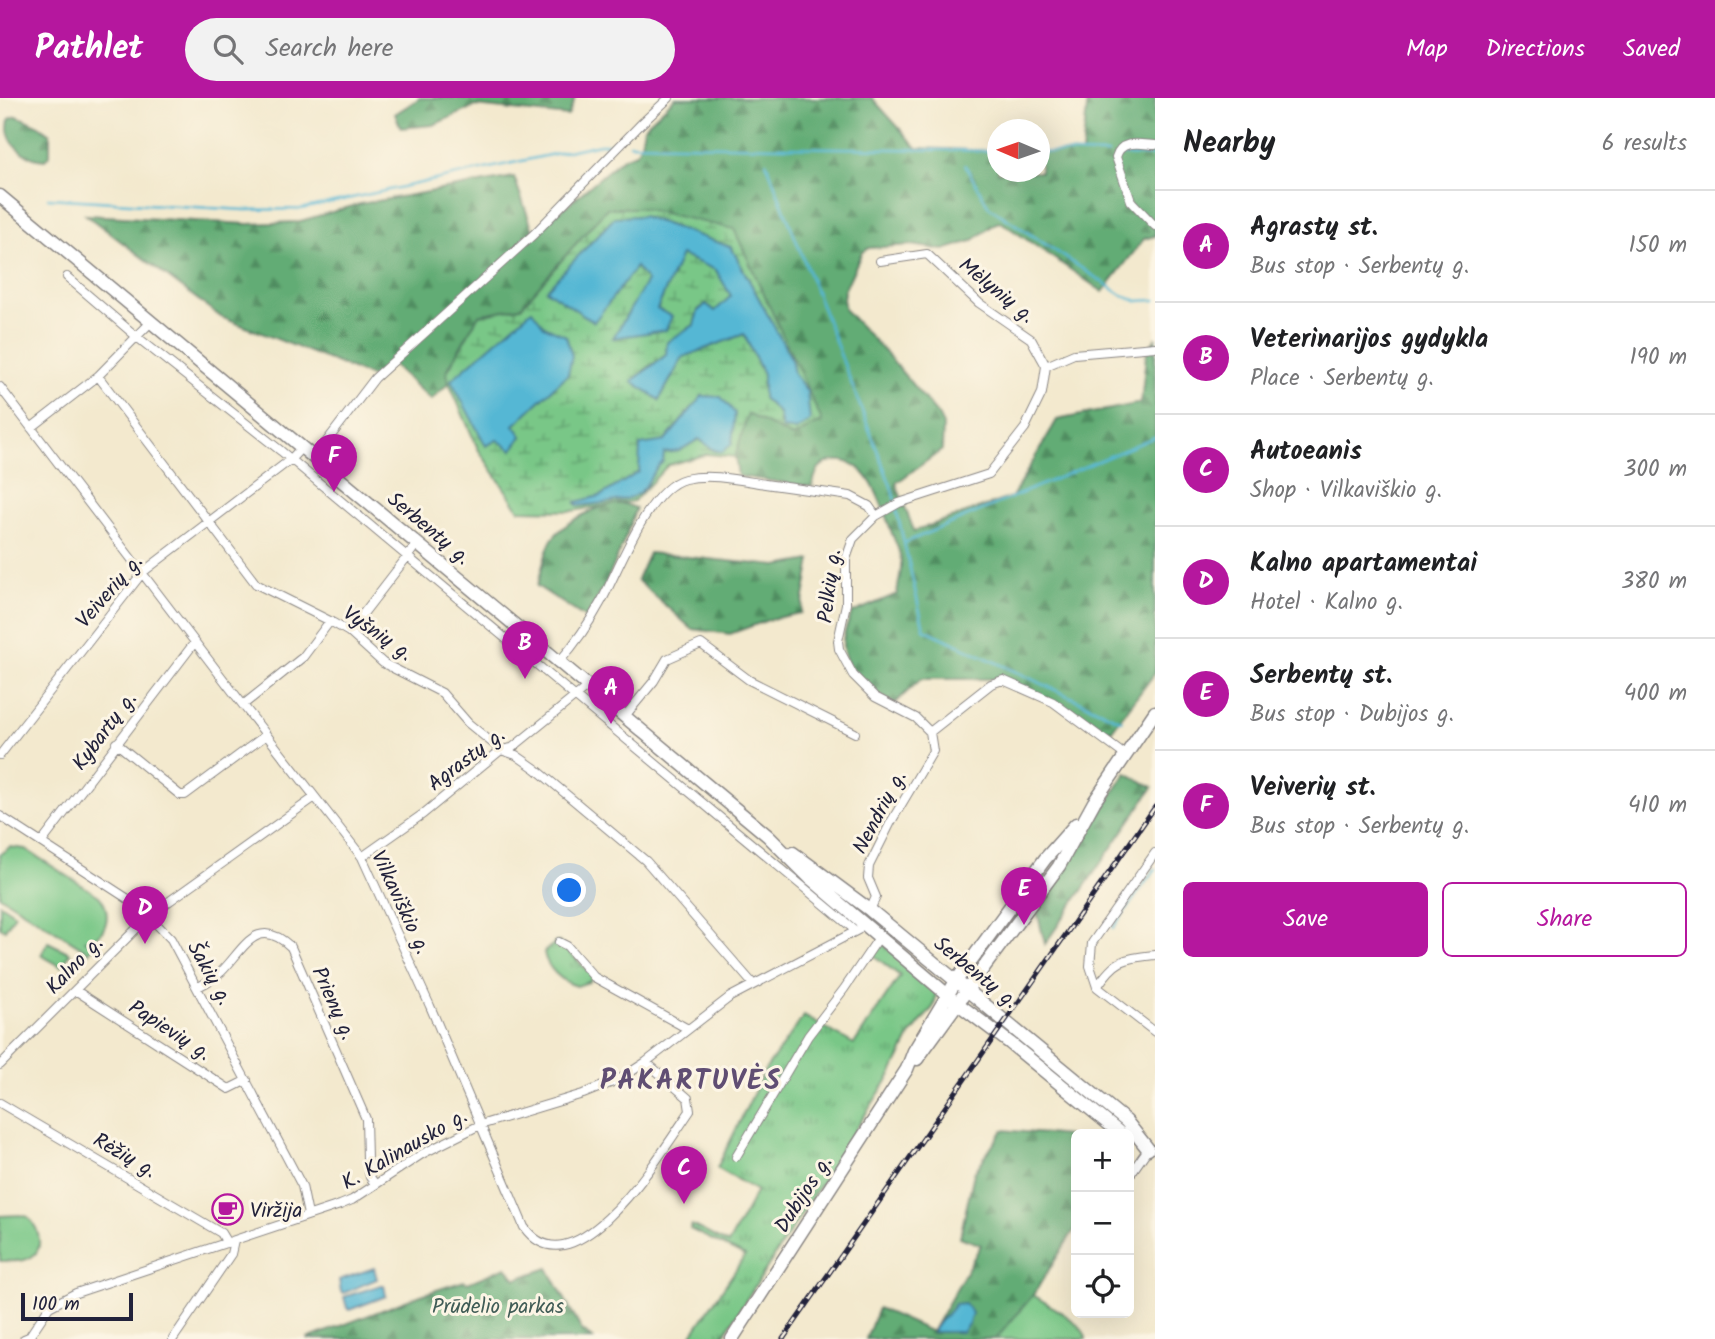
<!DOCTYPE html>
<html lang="en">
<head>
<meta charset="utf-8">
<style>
  body { margin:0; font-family:Kalam,sans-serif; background:#f2f2f2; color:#202124 }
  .controls { position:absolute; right:21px; bottom:21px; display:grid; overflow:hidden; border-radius:10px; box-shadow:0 7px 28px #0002 }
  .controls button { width:63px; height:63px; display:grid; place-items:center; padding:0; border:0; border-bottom:2px solid #e0e0e0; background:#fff; color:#202124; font:35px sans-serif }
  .compass { position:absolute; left:987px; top:21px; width:63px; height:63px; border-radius:50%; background:#fff; box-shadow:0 7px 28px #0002; rotate:272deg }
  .scale { position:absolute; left:21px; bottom:18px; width:112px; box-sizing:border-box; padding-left:7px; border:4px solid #22223b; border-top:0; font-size:19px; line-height:24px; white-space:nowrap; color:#22223b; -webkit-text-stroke:5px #fcf5e5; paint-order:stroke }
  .you { position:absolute; left:570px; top:793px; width:24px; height:24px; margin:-18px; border:5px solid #fff; border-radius:50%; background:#1a73e8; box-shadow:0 0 0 10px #1a73e833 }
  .badge { display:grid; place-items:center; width:46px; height:46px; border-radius:50%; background:#b5179e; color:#fff; font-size:23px; font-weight:700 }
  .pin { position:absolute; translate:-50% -58px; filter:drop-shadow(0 2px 4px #0008) }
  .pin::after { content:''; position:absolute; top:37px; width:24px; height:21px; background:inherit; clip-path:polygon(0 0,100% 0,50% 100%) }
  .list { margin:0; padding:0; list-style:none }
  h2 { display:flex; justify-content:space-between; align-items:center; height:91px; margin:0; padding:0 28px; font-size:30px }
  h2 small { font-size:23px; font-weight:400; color:#757577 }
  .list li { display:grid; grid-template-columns:46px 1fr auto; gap:21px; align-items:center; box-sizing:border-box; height:112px; padding:0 28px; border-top:2px solid #e0e0e0 }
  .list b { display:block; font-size:26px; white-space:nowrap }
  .list p { margin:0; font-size:23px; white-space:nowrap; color:#757577 }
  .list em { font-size:23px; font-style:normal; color:#757577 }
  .actions { display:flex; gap:14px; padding:21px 28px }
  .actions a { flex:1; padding:16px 0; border:2px solid #b5179e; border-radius:10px; text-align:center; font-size:24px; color:#b5179e }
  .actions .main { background:#b5179e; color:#fff }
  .icon { flex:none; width:38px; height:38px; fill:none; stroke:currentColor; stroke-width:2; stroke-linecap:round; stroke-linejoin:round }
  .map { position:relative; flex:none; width:1155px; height:1241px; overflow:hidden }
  header { display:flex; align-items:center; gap:42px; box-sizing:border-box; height:98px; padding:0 35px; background:#b5179e; color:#fff }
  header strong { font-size:33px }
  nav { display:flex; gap:38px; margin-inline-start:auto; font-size:24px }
  .search { width:490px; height:63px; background:#f2f2f2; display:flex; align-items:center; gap:18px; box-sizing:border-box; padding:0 24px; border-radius:38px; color:#757577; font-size:26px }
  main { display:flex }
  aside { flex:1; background:#fff }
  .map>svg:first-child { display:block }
  .grass { fill:url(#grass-tufts); stroke:#4e7461; stroke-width:2 }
  .forest { fill:url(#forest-firs); stroke:#426758; stroke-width:2 }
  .wetland { fill:url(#wetland-marsh); stroke:#4e7461; stroke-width:2; fill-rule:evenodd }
  .pitch { fill:#79c787; stroke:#4e7461; stroke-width:2 }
  .water { fill:#55b7d4; stroke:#3c6c88; stroke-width:2 }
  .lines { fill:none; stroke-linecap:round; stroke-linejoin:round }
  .stream { stroke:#55b7d4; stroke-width:2.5 }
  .street-casing { stroke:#8a8684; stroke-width:10 }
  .secondary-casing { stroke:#8a8684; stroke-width:15 }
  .primary-casing { stroke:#8a8684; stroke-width:15 }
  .street { stroke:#fff; stroke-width:8 }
  .secondary { stroke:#fff; stroke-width:12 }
  .primary { stroke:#fff; stroke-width:12 }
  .rail-casing { stroke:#22223b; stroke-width:5 }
  .rail { stroke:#fcf5e5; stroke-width:2.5; stroke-dasharray:8; stroke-linecap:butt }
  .labels { text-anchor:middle; stroke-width:6; stroke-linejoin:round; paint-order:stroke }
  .street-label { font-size:21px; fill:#22223b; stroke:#fcf5e5 }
  .poi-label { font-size:21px; fill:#22223b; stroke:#fcf5e5; text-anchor:start }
  .park-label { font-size:21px; fill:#405c56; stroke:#fcf5e5 }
  .district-label { font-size:28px; font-weight:bold; letter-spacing:2px; fill:#604e73; stroke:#fcf5e5 }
</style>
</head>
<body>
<header>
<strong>Pathlet</strong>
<div class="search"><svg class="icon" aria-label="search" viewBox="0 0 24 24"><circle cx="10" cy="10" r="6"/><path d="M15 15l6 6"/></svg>Search here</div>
<nav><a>Map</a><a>Directions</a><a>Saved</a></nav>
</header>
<main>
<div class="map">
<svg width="1155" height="1241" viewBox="0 0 1155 1241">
  <defs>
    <pattern id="grass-tufts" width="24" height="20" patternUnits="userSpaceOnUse" patternTransform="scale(1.75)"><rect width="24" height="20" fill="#79c787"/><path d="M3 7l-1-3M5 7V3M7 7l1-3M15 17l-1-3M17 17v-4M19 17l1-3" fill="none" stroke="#63a170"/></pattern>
    <pattern id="forest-firs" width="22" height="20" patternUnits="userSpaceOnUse" patternTransform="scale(1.75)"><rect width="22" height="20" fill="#62ac74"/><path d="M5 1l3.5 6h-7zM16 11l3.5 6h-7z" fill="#508c60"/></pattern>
    <pattern id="wetland-marsh" width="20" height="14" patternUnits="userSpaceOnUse" patternTransform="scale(1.75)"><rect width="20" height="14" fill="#79c787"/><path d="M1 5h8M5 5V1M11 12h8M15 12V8" fill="none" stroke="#63a170"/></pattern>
  </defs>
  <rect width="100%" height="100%" fill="#fcf5e5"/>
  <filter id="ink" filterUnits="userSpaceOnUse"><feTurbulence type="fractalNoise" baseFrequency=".0143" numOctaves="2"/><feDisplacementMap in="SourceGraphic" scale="14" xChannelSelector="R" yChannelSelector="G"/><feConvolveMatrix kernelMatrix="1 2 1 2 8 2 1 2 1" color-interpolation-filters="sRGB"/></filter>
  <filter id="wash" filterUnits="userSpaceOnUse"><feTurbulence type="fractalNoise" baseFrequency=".00686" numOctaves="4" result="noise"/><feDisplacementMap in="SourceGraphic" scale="28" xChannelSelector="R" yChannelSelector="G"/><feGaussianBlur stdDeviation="1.57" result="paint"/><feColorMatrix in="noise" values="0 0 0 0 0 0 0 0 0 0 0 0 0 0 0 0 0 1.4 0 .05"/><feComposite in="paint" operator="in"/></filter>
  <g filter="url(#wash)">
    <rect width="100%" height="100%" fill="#f3e9ce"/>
    <path class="grass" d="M556,844H559L594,879L589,884L577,888C562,884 546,870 544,854Z
      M881,844L937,894L934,908L911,936L892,975L721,1241H689L745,1158L690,1131L692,1127L728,1146L757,1093L717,1070L765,972L804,918L854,946L900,878L872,856Z"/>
    <path class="forest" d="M420,0H575L568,18L476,8L433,27L401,30L395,16Z
      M675,0H872L917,50L997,53L998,74H1040V54L1082,55L1088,0H1155V138L1144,141L1103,194L1001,124L996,125L972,143L944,152L911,147L869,150L862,154L844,193L843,201L845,212L886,255L938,317L943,327L942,352L896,385L914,433L1012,399L1057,322L1141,305L1146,257L1155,241V575L1111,633L1004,581H921L894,606C875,595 843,572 843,548C842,537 848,525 852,515L897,496C898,485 902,474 901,463C901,454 894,442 891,433C882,407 869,359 834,363C817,365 816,375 812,389L738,378L735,359L748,315L793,339L607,110L521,209L479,217L447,273L449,285L431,302L391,265L375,280L221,219L86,117L248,126L297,124L360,106L514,79L534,135L623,60L636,55L641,46L644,29Z
      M17,18L39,28L50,36V56L45,62C24,62 1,41 10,20Z
      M611,406H625L636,410C623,448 607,487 586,520L537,488C541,476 546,449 553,440C565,424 592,411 611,406Z
      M649,455L777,468L811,462L801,515L771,521L730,536L692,531L637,482Z
      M1126,675L1153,689L1045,846L1037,814Z
      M1003,1032L1068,1038L1076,1045V1129L1033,1197L996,1241H866L878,1210L932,1234L981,1147L960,1139L974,1075Z
      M506,1169L516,1181L548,1170L581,1231L593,1241H307L421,1197L464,1183L468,1185Z"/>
    <path class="wetland" d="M607,110H641L734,131L822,323L793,339L748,316L735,359L708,356L668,367L634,403L572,413L519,412L478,351L449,285L447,274L479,217L521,209ZM642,118L731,149L791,260L794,276L807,293L782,329L779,315L763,300V277L744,236L683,259L659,302L642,274L666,257L667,244L694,227L698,212L706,206L715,213L732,198L716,172L681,156L657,212L614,239L648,183L636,169ZM568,276L514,327L512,352L497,341ZM702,298L714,352L699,341L679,353L663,355L641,394L622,402L579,408L576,405L600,398L639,374Z"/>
    <path class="pitch" d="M10,749L25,751L99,798C113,813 108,841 85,842L93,847L89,854L0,798V756Z
      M0,806L15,816L5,832L0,829Z
      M48,844L70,855L62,869L41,857Z
      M21,1117L28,1119C40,1131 47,1156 24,1162C17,1164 7,1163 0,1163V1118Z
      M1033,1197C1047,1206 1085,1225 1086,1241H996Z"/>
    <path class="water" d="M642,118L731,149L791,260L794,276L807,293L810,323L796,332L782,330L779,315L763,300V276L744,236L683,259L659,302L632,283L666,257L667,244L694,227L698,213L706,206L715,213L731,198L716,172L681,157L657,211L672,218L666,232L613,240L647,183L636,169L594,224L546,192L615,119Z
      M532,212L544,228L566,238L572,258L568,276L514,327L522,338L512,352L497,342L486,348L451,282Z
      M702,298L721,299L735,315L732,346L722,354L714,352L699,341L679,353L664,355L663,364C653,371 651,382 643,391C633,405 595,405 578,408L576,404L600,398L639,374L640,347L665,343Z
      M374,1170L377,1181L344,1195L341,1194L339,1182Z
      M381,1187H384L386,1198L349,1212L347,1210L344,1199Z
      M964,1205L972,1215L969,1225L962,1234H933C937,1222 948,1218 955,1206Z"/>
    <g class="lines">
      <path class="stream" d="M630,46L998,53
        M1040,54L1108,56
        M1121,57L1155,58
        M766,64L891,388L895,403
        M965,67L989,109L1122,197L1137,203L1155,202
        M48,100L245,112L301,111L600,46H611
        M896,410L924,531L1122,623
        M904,445L1155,339
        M1113,830L1155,771"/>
    </g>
  </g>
  <g filter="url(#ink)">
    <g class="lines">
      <defs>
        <path id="street" d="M1155,47C1140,46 1121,41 1116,59L1131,103L1155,128
          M67,179L137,239L281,353L856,833
          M1046,268L1074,256L1155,249
          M98,278L256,486L330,523L349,534L383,565L442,595L468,625L501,652L516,657L536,671L646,763L753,886
          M0,289L243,607L362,759L430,908L524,1129C575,1200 665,1049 690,1013L688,1000L646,964
          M31,330L98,278L151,224
          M314,360L375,280L534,136L641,26L669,0
          M876,418L899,405L989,376L1025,330L1042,295L1046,268L1031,241L979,205L927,156L880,163
          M349,534L417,446
          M559,564C575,546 590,524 602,502C619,471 648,390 685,381C710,375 740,382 765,386C793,390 821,394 850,398L869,408L876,418L853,441L846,461V506L838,543L839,551L853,577L875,599L916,620L930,634L991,586L1003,582L1053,604L1126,658
          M243,607L303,559L330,523
          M625,618L654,583L667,561L701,546L749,582L855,635
          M116,645L180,697H185L266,637
          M0,657L143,474L290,362L302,349
          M0,718L139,808L171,841L302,1088L308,1117
          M42,744L195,544
          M362,759L423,716L501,652L512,650L588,588
          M870,812L876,799L868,780L869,768L891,724L933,653L930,634
          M559,844L567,848L594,879L688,931
          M198,889C206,885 215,880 221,874C243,853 256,816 291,849L366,1021L367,1061L370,1079L375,1086
          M1097,889L1090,868L1092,845L1155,755
          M1097,889L1155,934
          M1097,889C1116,861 1122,861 1155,857
          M75,892L229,991L247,982
          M0,967L150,817L315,699
          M0,1005L221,1135L227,1145
          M736,1059L808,938L844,891L880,838
          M1129,1078L1148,1051
          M24,1241L29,1239L49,1209L76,1195L340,1107L352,1102L422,1056L480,1027L583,996L620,981L646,964L730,899L858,832
          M173,1241L231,1156L234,1143"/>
        <path id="secondary" d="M956,883L1045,761L1076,726
          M957,905L1010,945L1121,1036
          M1148,1051L1126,1023L967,892L1059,768L1094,704L1155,614"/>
        <path id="primary" d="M0,98L768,738L810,780L957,905
          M793,755L870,812L967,892L917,961
          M732,1241L907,971L914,953L956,883"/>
      </defs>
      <use href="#street" class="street-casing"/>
      <use href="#secondary" class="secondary-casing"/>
      <use href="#primary" class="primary-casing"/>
      <use href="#street" class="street"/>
      <use href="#secondary" class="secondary"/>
      <use href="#primary" class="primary"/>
      <defs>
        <path id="rail" d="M783,1241L1155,709"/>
      </defs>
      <use href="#rail" class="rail-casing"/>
      <use href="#rail" class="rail"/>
    </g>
  </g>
  <defs>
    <symbol id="cafe-ring" viewBox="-11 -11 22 22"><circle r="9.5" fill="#fcf5e5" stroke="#b5179e" stroke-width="1.5"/><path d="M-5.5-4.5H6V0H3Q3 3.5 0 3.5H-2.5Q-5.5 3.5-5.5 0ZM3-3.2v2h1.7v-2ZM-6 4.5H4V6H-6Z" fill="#b5179e"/></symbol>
  </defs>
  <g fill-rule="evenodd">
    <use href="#cafe-ring" x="210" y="1094" width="35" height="35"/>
  </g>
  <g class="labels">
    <g class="street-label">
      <text transform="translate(997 192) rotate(39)" y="7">Mėlynių g.</text>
      <text transform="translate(429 430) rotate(40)" y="7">Serbentų g.</text>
      <text transform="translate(829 488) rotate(-83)" y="7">Pelkių g.</text>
      <text transform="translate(109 493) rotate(-49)" y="7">Veiverių g.</text>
      <text transform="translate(378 535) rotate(35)" y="7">Vyšnių g.</text>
      <text transform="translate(104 633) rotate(-53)" y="7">Kybartų g.</text>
      <text transform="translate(466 661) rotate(-37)" y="7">Agrastų g.</text>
      <text transform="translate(879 714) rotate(-62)" y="7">Nendrių g.</text>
      <text transform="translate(401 804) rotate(65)" y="7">Vilkaviškio g.</text>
      <text transform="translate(74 867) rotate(-46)" y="7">Kalno g.</text>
      <text transform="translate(976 874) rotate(39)" y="7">Serbentų g.</text>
      <text transform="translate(210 875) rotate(61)" y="7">Šakių g.</text>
      <text transform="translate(334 905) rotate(66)" y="7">Prienų g.</text>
      <text transform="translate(170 932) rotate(33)" y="7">Papievių g.</text>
      <text transform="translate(404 1051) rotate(-30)" y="7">K. Kalinausko g.</text>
      <text transform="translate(125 1057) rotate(30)" y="7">Rėžių g.</text>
      <text transform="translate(803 1096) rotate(-57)" y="7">Dubijos g.</text>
    </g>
    <g class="poi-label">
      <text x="250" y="1119">Viržija</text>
    </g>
    <g class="park-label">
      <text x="498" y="1215">Prūdelio parkas</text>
    </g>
    <g class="district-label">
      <text x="691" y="991">PAKARTUVĖS</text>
    </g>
  </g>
</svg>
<div class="controls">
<button>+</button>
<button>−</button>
<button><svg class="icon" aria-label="locate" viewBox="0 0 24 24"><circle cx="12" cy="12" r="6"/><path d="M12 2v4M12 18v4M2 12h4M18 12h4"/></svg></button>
</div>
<svg class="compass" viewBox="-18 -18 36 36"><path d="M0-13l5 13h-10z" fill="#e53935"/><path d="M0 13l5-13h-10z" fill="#757577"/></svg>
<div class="scale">100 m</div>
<div class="you"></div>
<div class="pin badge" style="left:611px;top:626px">A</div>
<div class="pin badge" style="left:525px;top:581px">B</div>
<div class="pin badge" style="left:684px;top:1106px">C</div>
<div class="pin badge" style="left:145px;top:846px">D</div>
<div class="pin badge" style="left:1024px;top:827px">E</div>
<div class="pin badge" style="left:334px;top:394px">F</div>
</div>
<aside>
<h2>Nearby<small>6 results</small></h2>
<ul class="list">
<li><span class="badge">A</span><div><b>Agrastų st.</b><p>Bus stop · Serbentų g.</p></div><em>150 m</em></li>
<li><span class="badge">B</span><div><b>Veterinarijos gydykla</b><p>Place · Serbentų g.</p></div><em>190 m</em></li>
<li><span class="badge">C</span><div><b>Autoeanis</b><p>Shop · Vilkaviškio g.</p></div><em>300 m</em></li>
<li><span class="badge">D</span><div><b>Kalno apartamentai</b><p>Hotel · Kalno g.</p></div><em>380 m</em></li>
<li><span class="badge">E</span><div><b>Serbentų st.</b><p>Bus stop · Dubijos g.</p></div><em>400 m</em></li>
<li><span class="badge">F</span><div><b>Veiverių st.</b><p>Bus stop · Serbentų g.</p></div><em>410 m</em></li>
</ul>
<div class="actions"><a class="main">Save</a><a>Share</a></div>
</aside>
</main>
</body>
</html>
